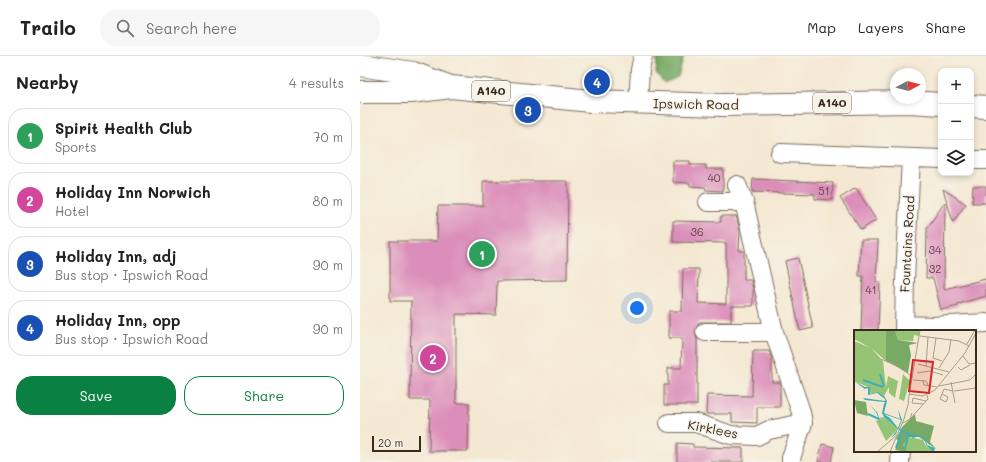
<!DOCTYPE html>
<html lang="en">
<head>
<meta charset="utf-8">
<style>
  body { margin:0; font-family:Mali,sans-serif; background:#f6f6f6; color:#222 }
  .controls { position:absolute; right:12px; top:12px; display:grid; overflow:hidden; border-radius:8px; box-shadow:0 2px 6px #0003 }
  .controls button { width:36px; height:36px; display:grid; place-items:center; padding:0; border:0; border-bottom:1px solid #e0e0e0; background:#fff; color:#222; font:20px sans-serif }
  .compass { position:absolute; left:530px; top:12px; width:36px; height:36px; border-radius:50%; background:#fff; box-shadow:0 2px 6px #0003; rotate:83deg }
  .scale { position:absolute; left:12px; bottom:10px; width:49px; box-sizing:border-box; padding-left:4px; border:2px solid #3b2a1e; border-top:0; font-size:11px; line-height:14px; white-space:nowrap; color:#3b2a1e; -webkit-text-stroke:3px #f7f3e8; paint-order:stroke }
  .you { position:absolute; left:277px; top:252px; width:14px; height:14px; margin:-10px; border:3px solid #fff; border-radius:50%; background:#1a73e8; box-shadow:0 0 0 6px #1a73e833 }
  .badge { display:grid; place-items:center; width:26px; height:26px; border-radius:50%; background:#0b8043; color:#fff; font-size:13px; font-weight:700 }
  .pin { position:absolute; translate:-50% -50%; border:2px solid #fff; box-shadow:0 1px 4px #0006 }
  .list { margin:0; padding:0; list-style:none }
  h2 { display:flex; justify-content:space-between; align-items:center; height:52px; margin:0; padding:0 16px; font-size:17px }
  h2 small { font-size:13px; font-weight:400; color:#767676 }
  .list li { display:grid; grid-template-columns:26px 1fr auto; gap:12px; align-items:center; box-sizing:border-box; height:56px; margin:0 8px 8px; padding:0 8px; border:1px solid #e0e0e0; border-radius:16px }
  .list b { display:block; font-size:15px; white-space:nowrap }
  .list p { margin:0; font-size:13px; white-space:nowrap; color:#767676 }
  .list em { font-size:13px; font-style:normal; color:#767676 }
  .actions { display:flex; gap:8px; padding:12px 16px }
  .actions a { flex:1; padding:9px 0; border:1px solid #0b8043; border-radius:16px; text-align:center; font-size:14px; color:#0b8043 }
  .actions .main { background:#0b8043; color:#fff }
  .icon { flex:none; width:22px; height:22px; fill:none; stroke:currentColor; stroke-width:2; stroke-linecap:round; stroke-linejoin:round }
  .map { position:relative; flex:none; width:626px; height:406px; overflow:hidden }
  header { display:flex; align-items:center; gap:24px; box-sizing:border-box; height:56px; padding:0 20px; background:#fff; border-bottom:1px solid #e0e0e0 }
  header strong { font-size:19px }
  nav { display:flex; gap:22px; margin-inline-start:auto; font-size:14px }
  .search { width:280px; height:36px; background:#f6f6f6; display:flex; align-items:center; gap:10px; box-sizing:border-box; padding:0 14px; border-radius:16px; color:#767676; font-size:15px }
  main { display:flex }
  aside { flex:1; background:#fff }
  .map>svg:first-child { display:block }
  .forest { fill:#78aa66; stroke:#5a6a42 }
  .building { fill:#dc8eba }
  .lines { fill:none; stroke-linecap:round; stroke-linejoin:round }
  .minor-casing { stroke:#7c6c5d; stroke-width:20 }
  .trunk-casing { stroke:#7c6c5d; stroke-width:24 }
  .minor { stroke:#fff; stroke-width:18 }
  .trunk { stroke:#fff; stroke-width:22 }
  .labels { text-anchor:middle; stroke-width:3; stroke-linejoin:round; paint-order:stroke }
  .number-label { font-size:11px; fill:#634345 }
  .shield { fill:#f7f3e8; stroke:#73665b; stroke-width:1 }
  .shield-label { font-size:12px; font-weight:bold; fill:#3b2a1e }
  .street-label { font-size:13px; fill:#3b2a1e; stroke:#f7f3e8 }
  .inset-river { fill:none; stroke:#3eafb6; stroke-width:2 }
  .inset-road { fill:none; stroke:#aa9c8a; stroke-width:1 }
  .view { fill:#d62828; fill-opacity:0.15; stroke:#d62828; stroke-width:2 }
  .inset-edge { fill:none; stroke:#3b2a1e; stroke-width:2 }
</style>
</head>
<body>
<header>
<strong>Trailo</strong>
<div class="search"><svg class="icon" aria-label="search" viewBox="0 0 24 24"><circle cx="10" cy="10" r="6"/><path d="M15 15l6 6"/></svg>Search here</div>
<nav><a>Map</a><a>Layers</a><a>Share</a></nav>
</header>
<main>
<aside>
<h2>Nearby<small>4 results</small></h2>
<ul class="list">
<li><span class="badge" style="background:#2e9e5b">1</span><div><b>Spirit Health Club</b><p>Sports</p></div><em>70 m</em></li>
<li><span class="badge" style="background:#d1479c">2</span><div><b>Holiday Inn Norwich</b><p>Hotel</p></div><em>80 m</em></li>
<li><span class="badge" style="background:#1a4fb4">3</span><div><b>Holiday Inn, adj</b><p>Bus stop · Ipswich Road</p></div><em>90 m</em></li>
<li><span class="badge" style="background:#1a4fb4">4</span><div><b>Holiday Inn, opp</b><p>Bus stop · Ipswich Road</p></div><em>90 m</em></li>
</ul>
<div class="actions"><a class="main">Save</a><a>Share</a></div>
</aside>
<div class="map">
<svg width="626" height="406" viewBox="0 0 626 406">
  <rect width="100%" height="100%" fill="#f7f3e8"/>
  <filter id="ink" filterUnits="userSpaceOnUse"><feTurbulence type="fractalNoise" baseFrequency=".025" numOctaves="2"/><feDisplacementMap in="SourceGraphic" scale="8" xChannelSelector="R" yChannelSelector="G"/><feConvolveMatrix kernelMatrix="1 2 1 2 8 2 1 2 1" color-interpolation-filters="sRGB"/></filter>
  <filter id="wash" filterUnits="userSpaceOnUse"><feTurbulence type="fractalNoise" baseFrequency=".012" numOctaves="4" result="noise"/><feDisplacementMap in="SourceGraphic" scale="16" xChannelSelector="R" yChannelSelector="G"/><feGaussianBlur stdDeviation="0.9" result="paint"/><feColorMatrix in="noise" values="0 0 0 0 0 0 0 0 0 0 0 0 0 0 0 0 0 1.4 0 .05"/><feComposite in="paint" operator="in"/></filter>
  <g filter="url(#wash)">
    <rect width="100%" height="100%" fill="#f4e8d2"/>
    <path class="forest" d="M297,0H324L318,21L304,27L296,17Z"/>
    <g id="blocks">
      <path class="building" d="M313,105H330V109H346V113H363V135L346,134L345,131L330,130V127L313,126Z
        M393,123L473,127L472,144L455,143V138L392,136Z
        M123,125H208L207,224L137,225L136,259L96,258V347H109L108,395H69L70,344H50L51,245H30V185H77L78,150H123Z
        M613,130H626V147H612Z
        M496,132L516,164L501,174L480,142Z
        M583,133L606,148L593,166Z
        M585,146L584,233L626,223V240L598,248V250L581,254L573,222H566L567,172Z
        M361,160H376L380,174L379,195H384V224H391L393,233V250H371V266H339L335,276L337,283V349H304V329H308V312H321L322,282H309V255H322L323,213H339L338,247L366,248V187L313,186V165L361,166Z
        M501,184H518L516,226H520L518,275H501L503,220H499Z
        M438,202L453,272L440,275L425,205Z
        M393,295H409L412,303V326H420V351H397V367L372,366V358H346L347,339L392,340Z
        M317,387L333,388V391L383,392V406H317Z
        M462,388L474,391L471,406H458Z"/>
    </g>
  </g>
  <g filter="url(#ink)">
    <use href="#blocks" fill-opacity="0" stroke="#7c6c5d" stroke-width="1"/>
    <g class="lines">
      <defs>
        <path id="minor" d="M278,47L280,14L283,0
          M420,97L581,103
          M611,104H626
          M377,129L384,146L414,276L441,356L443,367L431,402V406
          M348,146H384
          M544,269L573,270L626,267
          M544,275L545,224L551,102
          M345,276H414
          M309,367H336L371,379L397,380L409,374L443,367
          M540,406L541,395"/>
        <path id="trunk" d="M0,9L53,17L88,30
          M0,36H51L91,31L231,45L363,49L550,46L581,48
          M611,50L626,51"/>
      </defs>
      <use href="#minor" class="minor-casing"/>
      <use href="#trunk" class="trunk-casing"/>
      <use href="#minor" class="minor"/>
      <use href="#trunk" class="trunk"/>
    </g>
  </g>
  <g class="labels">
    <g class="number-label">
      <text x="354" y="126">40</text>
      <text x="464" y="139">51</text>
      <text x="337" y="180">36</text>
      <text x="575" y="198">34</text>
      <text x="575" y="217">32</text>
      <text x="511" y="238">41</text>
    </g>
    <g class="shield">
      <rect x="112" y="25" width="38" height="20" rx="3"/>
      <rect x="453" y="37" width="38" height="20" rx="3"/>
    </g>
    <g class="shield-label">
      <text x="131" y="39">A140</text>
      <text x="472" y="51">A140</text>
    </g>
    <g class="street-label">
      <text transform="translate(336 48) rotate(1)" y="5">Ipswich Road</text>
      <text transform="translate(547 188) rotate(-87)" y="5">Fountains Road</text>
      <text transform="translate(353 373) rotate(11)" y="5">Kirklees</text>
    </g>
  </g>
  <g transform="translate(494 274)">
    <rect width="122" height="122" fill="#f4e8d2"/>
    <path d="M0,0H32V31L17,18L0,9ZM41,0H65V6L60,5L59,11L44,10ZM0,11L17,18L29,31L32,57L34,46L44,51L41,68L35,63V57L30,66L24,62L17,64L14,57L0,51ZM49,44L56,51L50,71L45,69ZM30,87L44,99L32,111L22,91ZM55,107L69,110L72,116L79,119V122H54L49,115Z" fill="#95c574"/>
    <path d="M32,0H41L44,10L64,13L55,15L57,25L54,43L32,31ZM0,70L12,72L14,86L3,83ZM61,84L62,91L80,96L76,112L82,119L65,107H55L49,115L54,122L41,120L45,111L42,109L48,97Z" fill="#78aa66"/>
    <path d="M0,51L11,57H16V64L24,62L30,66L33,71L30,83L46,89L44,79L48,90L45,98L57,105L53,98L58,105L64,103L73,107L74,109V113L77,115L74,114L73,107L64,103L58,106L66,105L71,107L73,115L81,118L80,122L72,115L71,110L66,106L59,108L44,99L42,104L37,108L44,99L30,87L25,89L32,108L22,82L15,74L23,82L25,88L30,87L28,83L30,74L4,71L30,74L31,72L11,70L9,68L31,71V69L23,63L14,65V58L11,59ZM30,84L47,90L44,98L36,88Z" fill="#3eafb6" fill-rule="evenodd"/>
    <path class="inset-river" d="M26,44L30,56M9,50L29,57M14,84L25,89M42,118L48,101M51,119L54,105"/>
    <path class="inset-road" d="M66,6L105,11L115,16M82,8L79,28L88,31M113,14L121,0M109,26L115,34L122,33M27,29L43,36L59,47M64,34L95,42M72,36L74,7M104,37L107,40L116,35M85,38L95,22L97,9M63,43L76,41L89,45M59,50L72,51L74,55M69,51L70,55L83,57M97,52L101,73M85,56L116,50L122,44M100,61L122,58M55,64L69,66L81,60L111,23L122,3M88,64L94,67L92,72L86,69L90,59L99,61M54,72L66,0M69,74L58,73L59,68L72,71M56,89L74,69L73,65M49,93L56,89L58,83M23,122L44,104M36,122L50,89L55,71"/>
    <path class="view" d="M59,30L79,32L75,63L55,61Z"/>
    <rect width="122" height="122" class="inset-edge"/>
  </g>
</svg>
<div class="controls">
<button>+</button>
<button>−</button>
<button><svg class="icon" aria-label="layers" viewBox="0 0 24 24"><path d="M12 4l9 5-9 5-9-5zM3 14l9 5 9-5"/></svg></button>
</div>
<svg class="compass" viewBox="-18 -18 36 36"><path d="M0-13l5 13h-10z" fill="#e53935"/><path d="M0 13l5-13h-10z" fill="#767676"/></svg>
<div class="scale">20 m</div>
<div class="you"></div>
<div class="pin badge" style="left:122px;top:198px;background:#2e9e5b">1</div>
<div class="pin badge" style="left:73px;top:302px;background:#d1479c">2</div>
<div class="pin badge" style="left:168px;top:54px;background:#1a4fb4">3</div>
<div class="pin badge" style="left:237px;top:26px;background:#1a4fb4">4</div>
</div>
</main>
</body>
</html>
